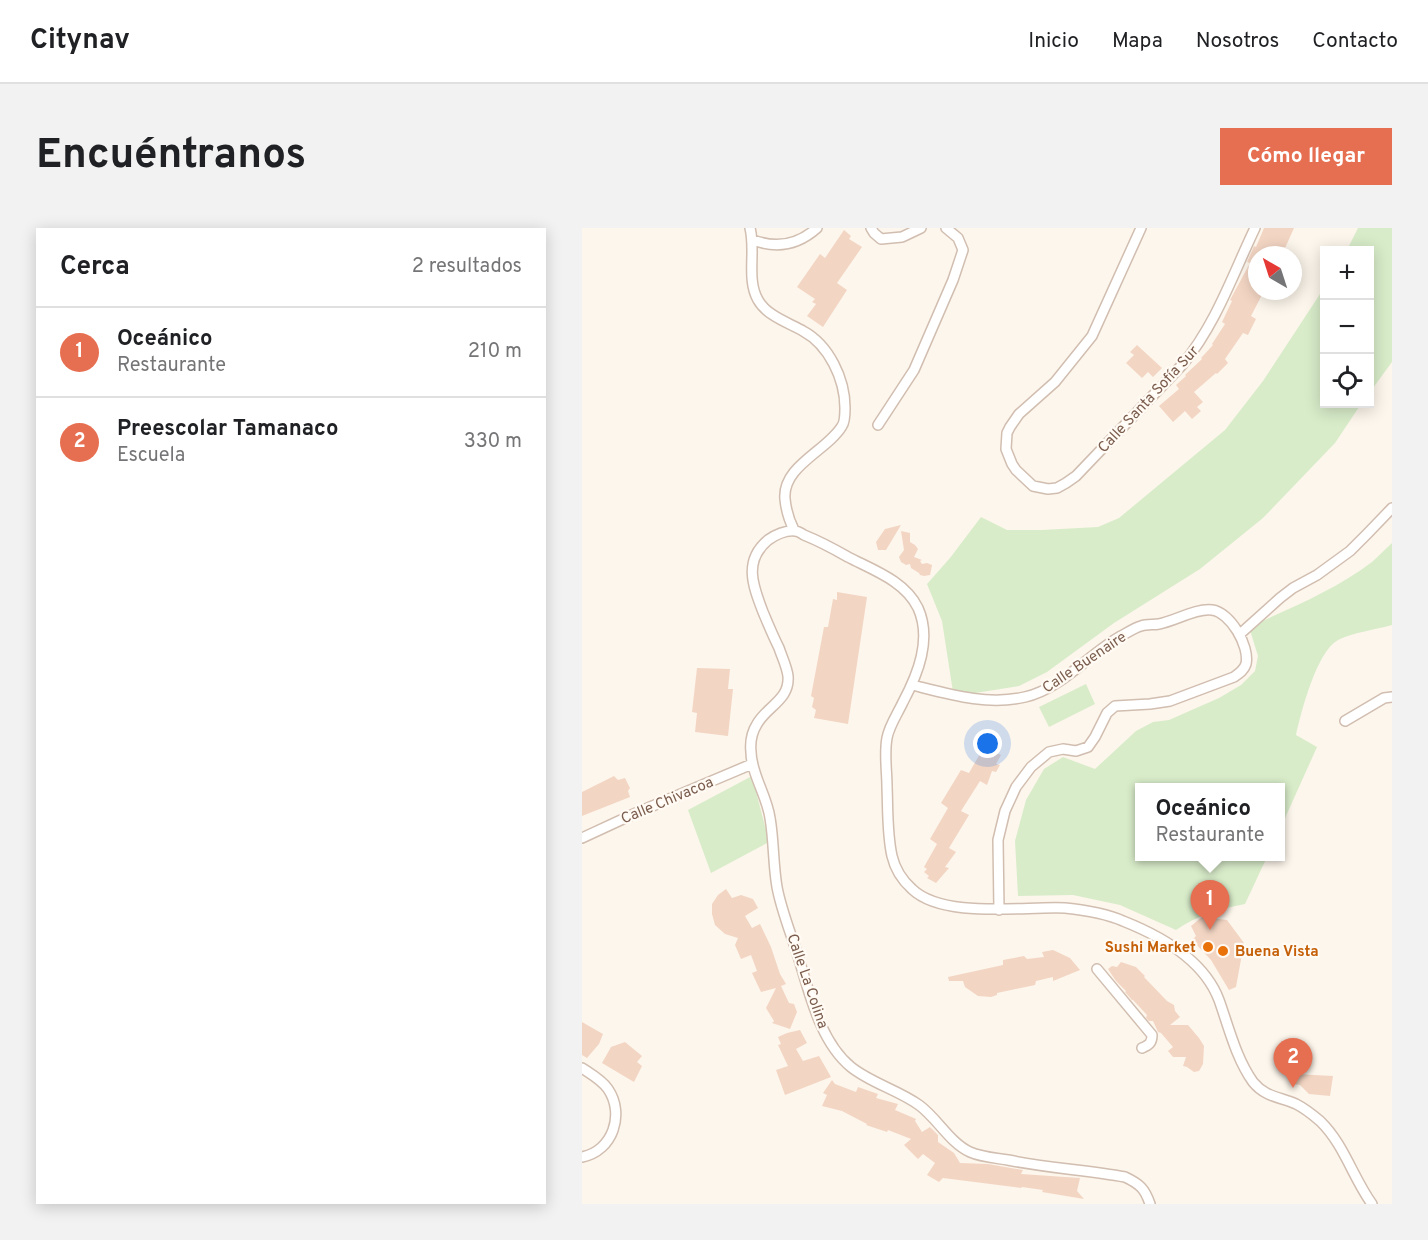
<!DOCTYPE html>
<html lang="es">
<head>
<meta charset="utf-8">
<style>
  body { margin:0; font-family:Overpass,sans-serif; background:#f2f2f2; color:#202124 }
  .controls { position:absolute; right:18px; top:18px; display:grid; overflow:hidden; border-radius:0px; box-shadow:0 3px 15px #0003 }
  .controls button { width:54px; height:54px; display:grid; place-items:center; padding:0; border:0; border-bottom:2px solid #e0e0e0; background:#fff; color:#202124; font:30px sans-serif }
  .compass { position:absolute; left:666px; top:18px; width:54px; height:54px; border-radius:50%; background:#fff; box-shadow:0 3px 15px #0003; rotate:321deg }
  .you { position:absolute; left:406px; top:516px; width:21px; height:21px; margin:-15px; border:4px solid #fff; border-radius:50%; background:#1a73e8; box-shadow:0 0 0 9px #1a73e833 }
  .badge { display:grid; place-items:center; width:39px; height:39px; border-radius:50%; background:#e76f51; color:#fff; font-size:20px; font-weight:700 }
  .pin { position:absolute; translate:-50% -50px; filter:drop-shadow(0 2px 3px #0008) }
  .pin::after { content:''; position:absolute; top:32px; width:21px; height:18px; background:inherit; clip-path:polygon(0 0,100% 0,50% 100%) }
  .popup { position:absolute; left:553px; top:555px; width:150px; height:78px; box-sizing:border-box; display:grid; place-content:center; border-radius:0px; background:#fff; filter:drop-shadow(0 2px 4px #0005); font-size:20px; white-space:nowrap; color:#757577 }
  .popup b { font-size:22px; color:#202124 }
  .popup::after { content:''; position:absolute; left:50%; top:100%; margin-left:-12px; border:12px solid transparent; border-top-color:#fff }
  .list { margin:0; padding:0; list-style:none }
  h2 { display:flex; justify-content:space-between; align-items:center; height:78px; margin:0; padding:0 24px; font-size:26px }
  h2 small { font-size:20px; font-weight:400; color:#757577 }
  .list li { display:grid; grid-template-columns:39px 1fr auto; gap:18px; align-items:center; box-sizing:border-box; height:90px; padding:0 24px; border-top:2px solid #e0e0e0 }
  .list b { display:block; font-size:22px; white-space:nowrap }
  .list p { margin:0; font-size:20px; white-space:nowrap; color:#757577 }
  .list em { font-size:20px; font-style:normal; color:#757577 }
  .icon { flex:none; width:33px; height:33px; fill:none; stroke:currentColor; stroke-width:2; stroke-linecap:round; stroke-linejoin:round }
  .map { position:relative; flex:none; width:810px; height:976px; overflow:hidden; border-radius:0px }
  header { display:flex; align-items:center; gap:36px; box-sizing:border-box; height:84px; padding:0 30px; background:#fff; border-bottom:2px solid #e0e0e0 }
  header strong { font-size:28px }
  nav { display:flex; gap:33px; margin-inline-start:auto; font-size:21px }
  .intro { display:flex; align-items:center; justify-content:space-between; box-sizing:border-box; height:144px; padding:0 36px }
  h1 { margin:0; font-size:42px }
  .button { padding:15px 27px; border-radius:0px; background:#e76f51; color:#fff; font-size:21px; font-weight:700 }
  main { display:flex; gap:36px; padding:0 36px }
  aside { flex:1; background:#fff; border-radius:0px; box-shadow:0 3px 15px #0003 }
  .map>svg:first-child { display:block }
  .green { fill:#d8ecc9 }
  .building { fill:#f3d5c3 }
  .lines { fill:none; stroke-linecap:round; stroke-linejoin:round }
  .minor-casing { stroke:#d1beb0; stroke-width:12 }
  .minor { stroke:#fff; stroke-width:9 }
  .food-dot { fill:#e8710a; stroke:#fffaf3; stroke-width:2 }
  .labels { text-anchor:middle; stroke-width:4.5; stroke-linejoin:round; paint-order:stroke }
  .street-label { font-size:15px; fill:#7a5c4d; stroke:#fffaf3 }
  .food-label { font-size:15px; font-weight:bold; fill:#c56008; stroke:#fffaf3; text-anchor:end }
</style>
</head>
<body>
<header>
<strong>Citynav</strong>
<nav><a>Inicio</a><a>Mapa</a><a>Nosotros</a><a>Contacto</a></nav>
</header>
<div class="intro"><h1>Encuéntranos</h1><a class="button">Cómo llegar</a></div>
<main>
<aside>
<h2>Cerca<small>2 resultados</small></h2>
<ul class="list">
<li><span class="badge">1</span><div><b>Oceánico</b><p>Restaurante</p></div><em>210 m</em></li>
<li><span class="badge">2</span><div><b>Preescolar Tamanaco</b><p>Escuela</p></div><em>330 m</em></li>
</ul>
</aside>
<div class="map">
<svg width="810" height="976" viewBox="0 0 810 976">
  <rect width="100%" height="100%" fill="#fdf6ec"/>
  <path class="green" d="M776,0H810V134L788,164V22H765Z
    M742,60V176H779L753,215L681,290L618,341L532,395L465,444L437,458L393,465L371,464L360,393L345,356L368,330L399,289L425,302H460L516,299L537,290L643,202L681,153Z
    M810,315V397C793,402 772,404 756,412C735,423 719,484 714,507L735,519L699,599L698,560H558V628L685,629L663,676C637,681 616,687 594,702L538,677L491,667L436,668L433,613L444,572L462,541L481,529L513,541L554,503L571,494L587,492L637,470L659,457L673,443L676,428L667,399C709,380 753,362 790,334C797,328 803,321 810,315Z
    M504,456L513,476L467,499L457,479Z
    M170,548L187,614L129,645L106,582Z"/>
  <path class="building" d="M682,0H712L700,27H675V63H682L669,88L674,91L666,107L661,105L643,131L646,135L635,146L634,145L612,164L621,174L615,179L619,183L610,191L603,183L591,194L577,178L597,161L594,157L604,148L603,147L620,131L619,130L631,117L630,116L643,96L640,94L650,73L648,72L668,35L665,34L672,18L674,19Z
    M262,2L269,8L267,11L280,19L255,55L265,62L241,99L225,88L234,76L230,74L233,71L215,59L238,26L243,30Z
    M555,117L580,140L571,149L566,144L560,150L544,135L552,127L548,124Z
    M319,297L304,322H296L294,314L303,301Z
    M319,303L328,305V314L333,317L336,321L332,329L340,332L338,333L340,336L345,335L350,337L348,347L342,348L338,347L337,345L329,340L328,336L324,337L319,334L317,329L322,322Z
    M255,364L285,369L266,496L232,490L234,482L230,479L232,470L229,468L242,399H246L251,371L255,372Z
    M115,440L148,441L146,461H151L146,508L113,504L115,485L110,484Z
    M405,523L410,525L411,523L419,527L414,536L418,537L414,544L410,543L405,557L398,553L379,583L387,587L367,620L374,624L363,639L367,640L354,655L345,650L347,648L342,644L345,641L342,639L355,616L348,611L366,580L359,575L379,542L387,545L399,524L404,527Z
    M32,548L36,552L43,550L48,560L46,563L48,569L0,588V564Z
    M144,661L150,670L159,667L171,671L176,680L163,688L170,700L178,696L189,719L198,746L204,756L199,758L207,775L212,776L215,784L208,801L190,795L192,793L184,780L194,760L179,764L170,745L175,743L169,727L159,731L153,717L156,710L143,706L133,697L130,686V676L136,667Z
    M620,689L645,692L662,715L654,759L647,762L629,732L610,712L614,708L609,698Z
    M471,722L488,730L498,742L471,753V749L454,753L453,757L415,765V767L409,769L396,768L383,759L381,753H367L366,749L421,737V732L442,728L445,731L462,729L460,724Z
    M539,734L554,739L563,748L562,749L585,773L592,777L593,783L598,789L588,797H606L617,810L622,818L621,836L617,843L612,844L605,839L601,838L604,829H591L586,823L591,819L579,805L576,804L571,793H567L564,790L565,787L551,772H550L543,764L544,763L534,753L526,741L530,738L535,739Z
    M0,794L21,806L17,816L5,830L0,827Z
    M218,802L225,815L214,821L221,833L237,828L249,849L203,867L194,842L206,838L196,817L199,816L196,809L205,805Z
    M43,814L60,828L55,834L60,838L52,854L20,835L29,819Z
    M713,846L751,848L748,868L727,866L718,857L711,856Z
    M250,852L253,856L274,864L276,859L296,866L294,870L316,876L313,882L334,891L333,893L340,904L348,899L356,907V914L372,925L378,935L406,936L441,942L439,946L498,950L495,963L502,971L460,964L461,962L440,959L439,960L361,950L357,954L345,947L353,935L341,926L336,931L322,917L329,911L306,902L305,904L284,897L285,896L260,883L240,878L245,867L241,865Z"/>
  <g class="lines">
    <defs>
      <path id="minor" d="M168,0C174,23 164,51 176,72C185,88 207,95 221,103C247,117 263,151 263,180C263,186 263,194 260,198C245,223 200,238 203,271C204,282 207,292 212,302
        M289,0L292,5L299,11L320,9L339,0
        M559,0L510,108L473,154L437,186L428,199L425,205L424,221L430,236L434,242L451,258L466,261L475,260L484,255L494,248L601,136C634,96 651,46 673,0
        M171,12C195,21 216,17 235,0
        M296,197L332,142L371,52L381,22L376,10L364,0
        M658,406L698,370L711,360L735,347L768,323L785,306L810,280
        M330,457C366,466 405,478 443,469C479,461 507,426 539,408C545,405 552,400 559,398C565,396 571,397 577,396C593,393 614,380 630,382C648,384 668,418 664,436C662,442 658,445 652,449L588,473L568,476L533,478L525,485L513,509L506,519L494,523L481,521L467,524L449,539L434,559L423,583L416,612L417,682
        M763,493L802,470L810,469
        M0,610L54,585L170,536
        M515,741L570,807C570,815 567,817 560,820
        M0,840C9,846 20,852 26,861C43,886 31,923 0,929
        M568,976C563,961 558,956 543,949C504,942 465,940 426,932C414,930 399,929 388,924C368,915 355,890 337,877C316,862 289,855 269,839C237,813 227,762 215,725C208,703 199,681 195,659C191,636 192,613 188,590C185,568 169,545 169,524C168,515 170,504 175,496C185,478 208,472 206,448C205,439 200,429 197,420C191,408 186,396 181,384C171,358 161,333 186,312C193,307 204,302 213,303C216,303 219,305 222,307C237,313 252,321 266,329C291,342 323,353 336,380C350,411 336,446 321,474C316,485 307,498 305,510C302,526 305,543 305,559C306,582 305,606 310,628C313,641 320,652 330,661C361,691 442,678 483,680C503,682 523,685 541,693C579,708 622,732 637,772C647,800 654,830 671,854C683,869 698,869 714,876C722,880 731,887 738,893C762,916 771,950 790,976"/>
    </defs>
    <use href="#minor" class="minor-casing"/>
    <use href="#minor" class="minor"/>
  </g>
  <g class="food-dot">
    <circle cx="626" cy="719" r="6"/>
    <circle cx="641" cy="723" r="6"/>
  </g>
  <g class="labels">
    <g class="street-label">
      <text transform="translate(566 171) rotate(-47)" y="5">Calle Santa Sofía Sur</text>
      <text transform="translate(502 434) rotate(-34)" y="5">Calle Buenaire</text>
      <text transform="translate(85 572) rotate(-23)" y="5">Calle Chivacoa</text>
      <text transform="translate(226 753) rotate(71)" y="5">Calle La Colina</text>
    </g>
    <g class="food-label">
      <text x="614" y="724">Sushi Market</text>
      <text x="653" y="728" text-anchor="start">Buena Vista</text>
    </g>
  </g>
</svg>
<div class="controls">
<button>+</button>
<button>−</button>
<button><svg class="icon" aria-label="locate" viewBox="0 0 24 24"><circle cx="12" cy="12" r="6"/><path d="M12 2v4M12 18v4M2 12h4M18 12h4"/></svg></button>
</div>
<svg class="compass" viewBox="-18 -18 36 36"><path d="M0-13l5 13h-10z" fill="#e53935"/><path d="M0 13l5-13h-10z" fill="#757577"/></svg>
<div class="you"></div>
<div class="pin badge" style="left:628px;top:702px">1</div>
<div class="popup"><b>Oceánico</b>Restaurante</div>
<div class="pin badge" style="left:711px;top:860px">2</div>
</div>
</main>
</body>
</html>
